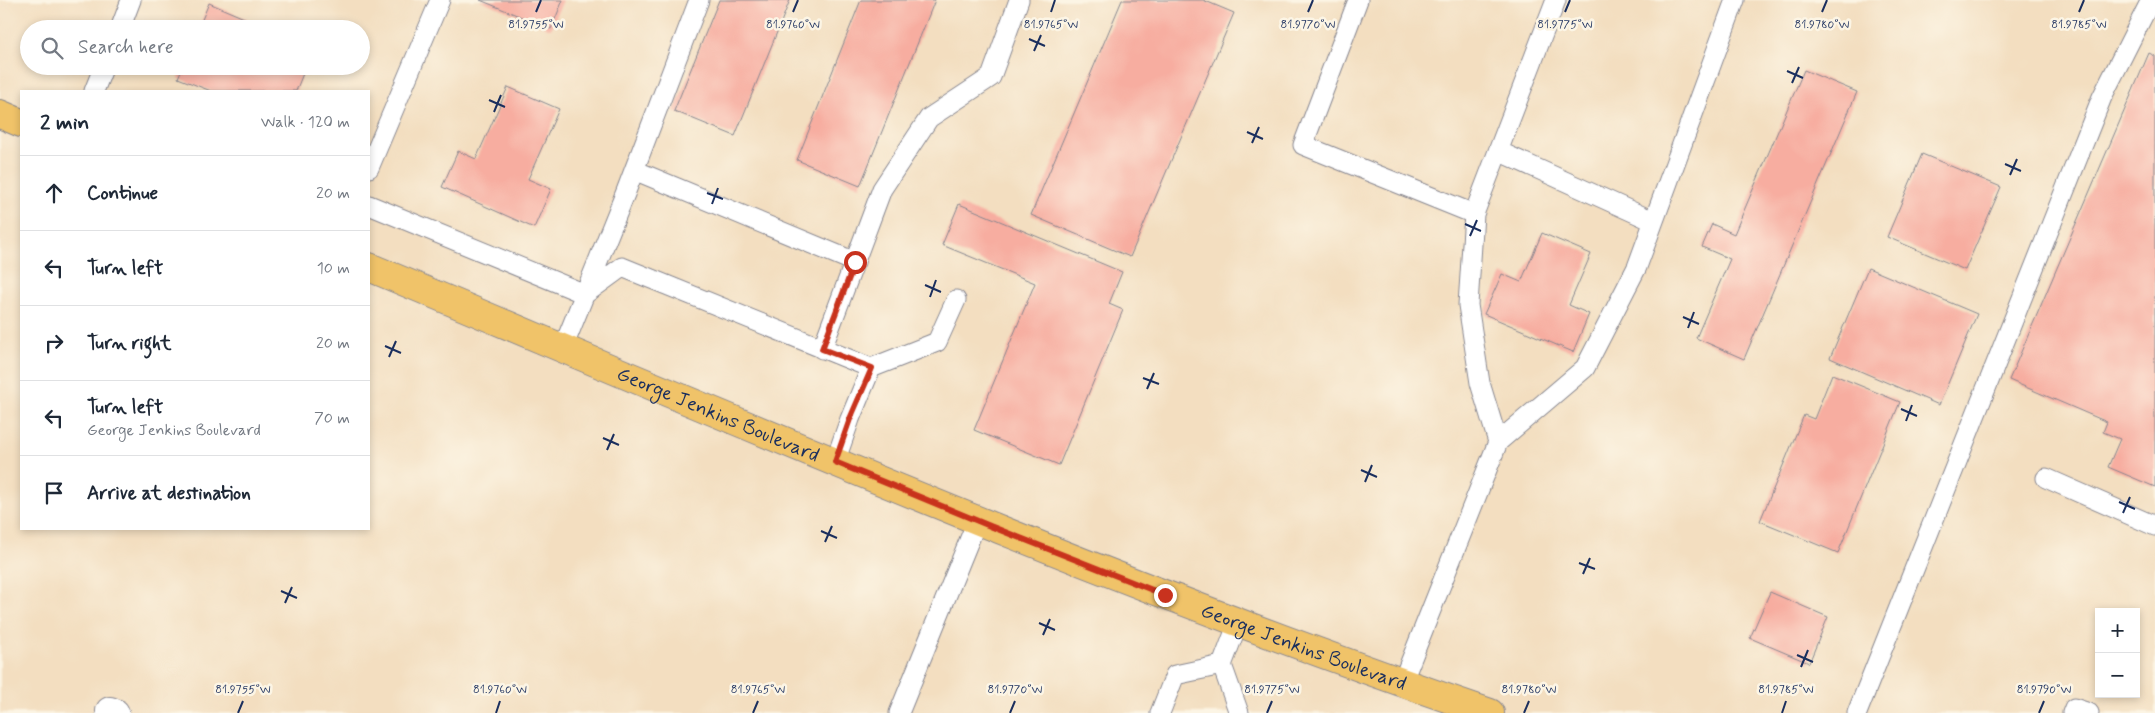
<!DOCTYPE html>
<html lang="en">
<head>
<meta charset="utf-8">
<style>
  body { margin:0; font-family:Mynerve,sans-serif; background:#f6f6f7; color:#1f2937 }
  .controls { position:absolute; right:15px; bottom:15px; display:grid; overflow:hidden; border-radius:0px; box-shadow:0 2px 8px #0003 }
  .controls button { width:45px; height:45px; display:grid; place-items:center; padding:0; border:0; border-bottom:1px solid #e0e1e3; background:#fff; color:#1f2937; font:25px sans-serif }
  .stop { position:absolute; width:15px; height:15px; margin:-11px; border:4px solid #c8321e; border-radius:50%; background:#fff }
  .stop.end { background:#c8321e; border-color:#fff; box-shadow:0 1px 5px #0008 }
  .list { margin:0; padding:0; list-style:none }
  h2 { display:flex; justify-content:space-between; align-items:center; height:65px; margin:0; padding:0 20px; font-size:21px }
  h2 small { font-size:16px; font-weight:400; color:#747a83 }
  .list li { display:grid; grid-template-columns:32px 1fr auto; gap:15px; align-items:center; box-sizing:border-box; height:75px; padding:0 20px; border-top:1px solid #e0e1e3 }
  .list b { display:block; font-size:19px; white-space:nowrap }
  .list p { margin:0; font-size:16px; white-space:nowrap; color:#747a83 }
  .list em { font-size:16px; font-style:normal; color:#747a83 }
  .icon { flex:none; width:28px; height:28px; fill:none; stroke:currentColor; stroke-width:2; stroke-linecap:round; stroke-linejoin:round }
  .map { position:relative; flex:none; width:2155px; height:713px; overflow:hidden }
  .search { position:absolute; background:#fff; box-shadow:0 2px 8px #0003; left:20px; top:20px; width:350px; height:55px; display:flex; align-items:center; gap:12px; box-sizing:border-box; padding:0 18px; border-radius:28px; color:#747a83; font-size:19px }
  .panel { position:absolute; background:#fff; box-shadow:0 2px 8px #0003; left:20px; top:90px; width:350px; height:440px; border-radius:0px }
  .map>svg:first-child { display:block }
  .building { fill:#f7ada0 }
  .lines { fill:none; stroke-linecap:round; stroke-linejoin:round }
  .lane-casing { stroke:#87868f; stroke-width:21 }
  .street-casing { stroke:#87868f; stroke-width:30 }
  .primary-casing { stroke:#87868f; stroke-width:30 }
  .lane { stroke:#fff; stroke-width:19 }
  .street { stroke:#fff; stroke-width:28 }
  .primary { stroke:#f0c369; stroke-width:28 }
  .route { stroke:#c8321e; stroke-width:6 }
  .ticks { fill:none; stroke:#1b2f5e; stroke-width:2 }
  .labels { text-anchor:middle; stroke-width:5; stroke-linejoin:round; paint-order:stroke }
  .street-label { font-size:20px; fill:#1b2f5e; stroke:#fcf5e5 }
  .ticks-label { font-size:12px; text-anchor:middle; fill:#1b2f5e; stroke:#fcf5e5; stroke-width:5; stroke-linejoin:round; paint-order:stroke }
</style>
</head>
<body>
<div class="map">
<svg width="2155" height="713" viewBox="0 0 2155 713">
  <rect width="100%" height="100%" fill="#fcf5e5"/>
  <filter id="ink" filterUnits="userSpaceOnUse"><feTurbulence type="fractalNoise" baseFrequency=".02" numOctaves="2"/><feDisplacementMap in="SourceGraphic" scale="10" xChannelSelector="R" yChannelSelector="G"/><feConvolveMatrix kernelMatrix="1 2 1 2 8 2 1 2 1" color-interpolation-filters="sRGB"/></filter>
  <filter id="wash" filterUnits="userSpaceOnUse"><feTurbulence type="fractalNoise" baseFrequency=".0096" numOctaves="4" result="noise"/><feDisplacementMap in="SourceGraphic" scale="20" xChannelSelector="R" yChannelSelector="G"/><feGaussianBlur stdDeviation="1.12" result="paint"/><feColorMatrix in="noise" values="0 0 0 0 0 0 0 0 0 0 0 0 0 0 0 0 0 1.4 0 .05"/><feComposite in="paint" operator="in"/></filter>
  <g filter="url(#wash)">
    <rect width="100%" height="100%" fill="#f3dec0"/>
    <g id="blocks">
      <path class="building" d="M480,0H563L551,29Z
        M719,0H790L735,136L674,111Z
        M861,0H935L860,186L797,160Z
        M1122,0H1203L1234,13L1130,257L1031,215Z
        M209,3L270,29H198Z
        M2149,53L2155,56V487L2108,467L2120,439L2103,432L2107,422L2009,380Z
        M183,66H306L296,91H211L178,78Z
        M1804,70L1857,92L1744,359L1696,338L1730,259L1702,247L1712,224L1734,234Z
        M508,87L559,109L528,179L551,189L534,228L442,187L458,151L476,159Z
        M1922,154L2001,187L1965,270L1887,237Z
        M959,204L1122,272L1109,304L1123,310L1059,465L974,430L1035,283L942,245Z
        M1542,233L1591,254L1569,305L1589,314L1573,352L1484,314L1502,274L1521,282Z
        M1868,268L1977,314L1939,405L1830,358Z
        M1832,374L1900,402L1838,553L1760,521L1804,415L1814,419Z
        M1770,592L1828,617L1809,663L1750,638Z"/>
    </g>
  </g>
  <g filter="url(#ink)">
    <use href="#blocks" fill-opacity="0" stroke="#87868f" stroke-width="1"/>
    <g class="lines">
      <defs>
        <path id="lane" d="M1358,0L1303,145L1474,214
          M120,29L131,0
          M94,91L104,66
          M1498,151L1653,221
          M369,168L440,0
          M634,170L855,262
          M369,205L585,294L622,267L871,368L937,342L956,300
          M563,348L625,194L699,0
          M822,349L882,189L929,118L991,77L1019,0
          M1498,442L1480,383L1468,305L1474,214L1556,0
          M835,462L850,419L871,368
          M2046,478L2155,526
          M1238,623L1222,665L1239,713
          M1402,683L1498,442L1585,368L1637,267L1735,0
          M899,713L977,521
          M1160,713L1175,675L1222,665
          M1857,713L2102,97L2151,0
          M2072,713L2074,708L2089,713"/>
        <path id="street" d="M110,711L115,713"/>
        <g id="primary">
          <path d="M0,114L21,123"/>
          <path id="s1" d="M369,267C740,422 1109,583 1490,713"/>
        </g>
      </defs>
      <use href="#lane" class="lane-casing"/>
      <use href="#street" class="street-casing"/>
      <use href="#primary" class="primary-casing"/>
      <use href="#lane" class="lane"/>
      <use href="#street" class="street"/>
      <use href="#primary" class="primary"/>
    </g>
  </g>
  <g class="lines" filter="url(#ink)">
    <path class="route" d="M855,262L822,349L872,368L850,419L835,462L990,526L1165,595"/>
  </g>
  <path class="ticks" d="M536,12L541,0M793,12L798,0M1051,12L1055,0M1308,12L1313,0M1565,12L1570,0M1822,12L1827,0M2079,12L2084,0M1029,39L1045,46M1034,51L1041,35M1787,71L1803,78M1792,83L1799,67M489,100L505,107M494,112L501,95M1247,132L1263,139M1252,143L1259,127M2005,164L2021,171M2010,175L2017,159M707,193L723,199M712,204L718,188M1465,224L1481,231M1470,236L1477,220M925,285L941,292M930,297L936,280M1683,317L1699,324M1688,328L1694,312M385,346L401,353M389,357L396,341M1143,378L1159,384M1147,389L1154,373M1901,409L1917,416M1906,421L1912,405M603,438L619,445M607,450L614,434M1361,470L1377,477M1365,482L1372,465M2119,502L2135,509M2123,513L2130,497M821,531L837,538M825,542L832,526M1579,563L1595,569M1583,574L1590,558M281,591L297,598M285,603L292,587M1039,623L1055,630M1043,635L1050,619M1797,655L1813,662M1801,667L1808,650M238,713L243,701M496,713L500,701M753,713L758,701M1010,713L1015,701M1267,713L1272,701M1524,713L1529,701M1782,713L1786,701M2039,713L2044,701"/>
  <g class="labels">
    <g class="street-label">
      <text dy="7" stroke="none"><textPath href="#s1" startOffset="379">George Jenkins Boulevard</textPath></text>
      <text dy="7" stroke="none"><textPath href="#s1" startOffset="1009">George Jenkins Boulevard</textPath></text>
    </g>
  </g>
  <g class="ticks-label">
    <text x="536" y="28">81.9755°W</text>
    <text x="793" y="28">81.9760°W</text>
    <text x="1051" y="28">81.9765°W</text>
    <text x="1308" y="28">81.9770°W</text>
    <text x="1565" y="28">81.9775°W</text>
    <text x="1822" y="28">81.9780°W</text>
    <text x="2079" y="28">81.9785°W</text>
    <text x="243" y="693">81.9755°W</text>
    <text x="500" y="693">81.9760°W</text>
    <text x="758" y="693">81.9765°W</text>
    <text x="1015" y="693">81.9770°W</text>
    <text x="1272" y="693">81.9775°W</text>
    <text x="1529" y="693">81.9780°W</text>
    <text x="1786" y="693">81.9785°W</text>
    <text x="2044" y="693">81.9790°W</text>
  </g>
</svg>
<div class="controls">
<button>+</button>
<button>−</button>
</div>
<div class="stop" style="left:855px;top:262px"></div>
<div class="stop end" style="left:1165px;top:595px"></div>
<div class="search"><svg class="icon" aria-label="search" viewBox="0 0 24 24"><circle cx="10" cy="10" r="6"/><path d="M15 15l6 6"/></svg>Search here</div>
<section class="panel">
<h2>2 min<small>Walk · 120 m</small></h2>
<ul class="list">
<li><svg class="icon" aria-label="ahead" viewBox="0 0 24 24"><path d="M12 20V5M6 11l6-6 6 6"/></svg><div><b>Continue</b></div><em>20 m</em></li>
<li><svg class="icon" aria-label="left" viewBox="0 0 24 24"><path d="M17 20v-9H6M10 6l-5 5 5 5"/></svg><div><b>Turn left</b></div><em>10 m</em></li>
<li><svg class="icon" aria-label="right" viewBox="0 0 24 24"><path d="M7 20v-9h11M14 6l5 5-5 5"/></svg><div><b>Turn right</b></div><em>20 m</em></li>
<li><svg class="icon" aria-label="left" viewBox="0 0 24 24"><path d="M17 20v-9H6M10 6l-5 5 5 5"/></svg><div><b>Turn left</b><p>George Jenkins Boulevard</p></div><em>70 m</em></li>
<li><svg class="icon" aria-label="arrive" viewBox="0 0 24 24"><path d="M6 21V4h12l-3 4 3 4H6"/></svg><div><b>Arrive at destination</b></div></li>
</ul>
</section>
</div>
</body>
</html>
